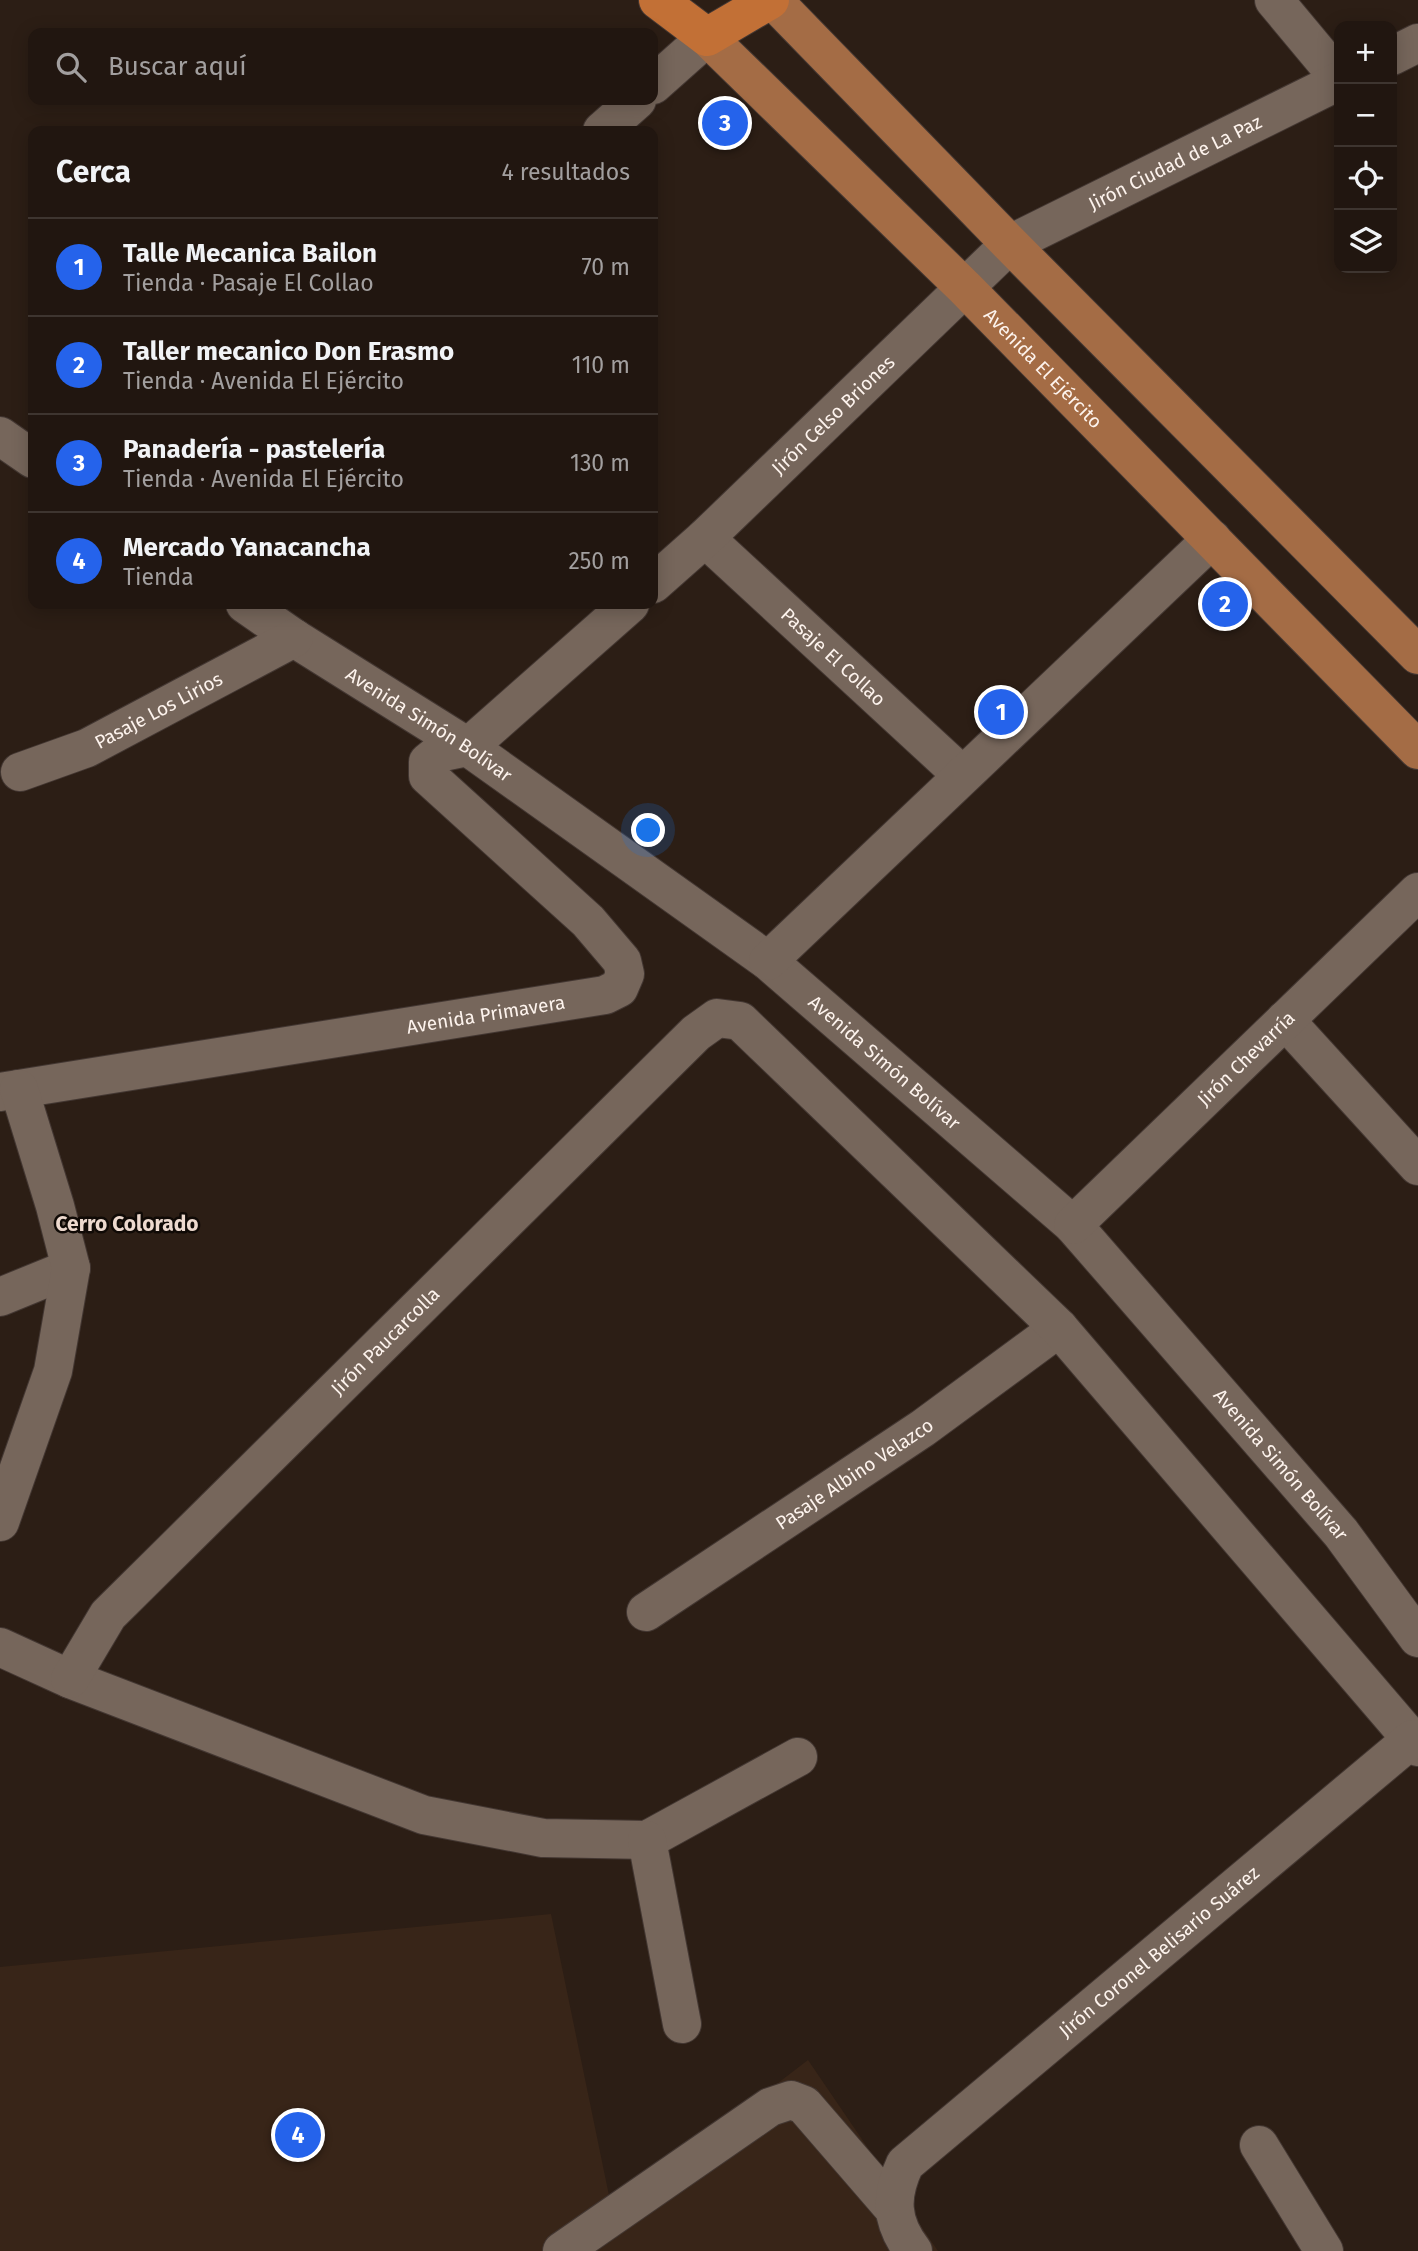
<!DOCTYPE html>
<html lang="es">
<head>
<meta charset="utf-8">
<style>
  body { margin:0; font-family:"Fira Sans",sans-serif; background:#2d231e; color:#f1f3f6 }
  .controls { position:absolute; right:21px; top:21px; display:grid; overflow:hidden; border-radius:14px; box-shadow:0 4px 18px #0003 }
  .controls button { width:63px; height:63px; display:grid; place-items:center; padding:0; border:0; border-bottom:2px solid #3e3530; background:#211610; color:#f1f3f6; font:35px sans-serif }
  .you { position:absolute; left:649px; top:831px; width:24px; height:24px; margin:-18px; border:5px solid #fff; border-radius:50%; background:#1a73e8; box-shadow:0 0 0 10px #1a73e833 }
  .badge { display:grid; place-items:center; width:46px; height:46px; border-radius:50%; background:#2563eb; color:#fff; font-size:23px; font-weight:700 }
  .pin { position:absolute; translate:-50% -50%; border:4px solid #fff; box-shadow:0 2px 7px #0006 }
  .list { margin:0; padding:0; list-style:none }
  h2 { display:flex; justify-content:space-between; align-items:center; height:91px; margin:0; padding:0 28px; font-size:30px }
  h2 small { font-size:23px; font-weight:400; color:#a29f9f }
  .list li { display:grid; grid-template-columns:46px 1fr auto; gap:21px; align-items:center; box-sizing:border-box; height:98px; padding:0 28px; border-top:2px solid #3e3530 }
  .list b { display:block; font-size:26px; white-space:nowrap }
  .list p { margin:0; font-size:23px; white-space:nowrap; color:#a29f9f }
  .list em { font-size:23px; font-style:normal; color:#a29f9f }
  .icon { flex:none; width:38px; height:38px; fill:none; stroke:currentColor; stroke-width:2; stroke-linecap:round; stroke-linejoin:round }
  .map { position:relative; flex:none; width:1418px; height:2251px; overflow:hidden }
  .search { position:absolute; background:#211610; box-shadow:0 4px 18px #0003; left:28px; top:28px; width:630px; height:77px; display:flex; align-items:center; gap:18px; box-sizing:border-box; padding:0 24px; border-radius:14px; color:#a29f9f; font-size:26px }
  .panel { position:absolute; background:#211610; box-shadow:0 4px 18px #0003; left:28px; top:126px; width:630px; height:483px; border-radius:14px }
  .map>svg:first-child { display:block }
  .built { fill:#382518 }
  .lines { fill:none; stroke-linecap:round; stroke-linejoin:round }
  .minor-casing { stroke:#433732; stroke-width:40 }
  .major-casing { stroke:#433732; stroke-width:40 }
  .highway-casing { stroke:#433732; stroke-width:40 }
  .minor { stroke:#76665b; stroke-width:38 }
  .major { stroke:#a46c45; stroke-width:38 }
  .highway { stroke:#c27036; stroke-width:38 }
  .labels { text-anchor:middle; stroke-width:5; stroke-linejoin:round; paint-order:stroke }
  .street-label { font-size:19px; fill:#fdf3ed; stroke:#100a06 }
  .neighbourhood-label { font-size:21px; font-weight:bold; fill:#edd9ce; stroke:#100a06 }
</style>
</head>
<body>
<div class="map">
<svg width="1418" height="2251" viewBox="0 0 1418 2251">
  <rect width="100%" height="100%" fill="#2c1e15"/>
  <path class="built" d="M551,1914L612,2210L808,2060L938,2251H0V1967Z"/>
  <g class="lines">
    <defs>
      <g id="minor">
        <path d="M1274,0L1339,78"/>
        <path d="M1392,56L1418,43"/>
        <path d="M653,85L707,37"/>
        <path d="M602,131L637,100"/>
        <path d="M0,436L33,459"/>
        <path id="s1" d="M705,538L962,775"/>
        <path id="s2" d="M653,584L705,538L1010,244L1339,81"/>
        <path id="s3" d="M245,604L294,638L468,747L768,961L1073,1225L1341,1533L1418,1638"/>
        <path id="s4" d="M20,772L87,748L294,638"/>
        <path d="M768,961L1212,539"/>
        <path d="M1285,1020L1418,1166"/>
        <path id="s5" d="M0,1092L605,995L619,988L625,974L622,961L588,921L428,776V762L439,753L468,747L630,604"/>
        <path id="s6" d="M1073,1225L1418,892"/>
        <path d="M0,1297L71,1268"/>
        <path d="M0,1522L53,1371L71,1268L55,1206L19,1089"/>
        <path id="s7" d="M646,1612L923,1428L1059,1328"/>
        <path d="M0,1647L70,1679L424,1815L543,1838L647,1840L798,1757"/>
        <path id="s8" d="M70,1679L108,1615L696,1033L717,1018L740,1021L1059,1328L1418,1747"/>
        <path d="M647,1840L682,2024"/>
        <path d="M1259,2145L1324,2251"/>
        <path d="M562,2251L770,2107L791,2100L804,2105L893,2208"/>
        <path id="s9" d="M913,2251C890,2221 890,2196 905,2164L1412,1739"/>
      </g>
      <g id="major">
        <path d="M773,0L1010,244L1418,655"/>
        <path id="s10" d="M707,37L965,288L1418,750"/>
      </g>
      <path id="highway" d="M658,0L707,37
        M707,37L770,0"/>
    </defs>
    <use href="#minor" class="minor-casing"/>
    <use href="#major" class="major-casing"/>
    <use href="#highway" class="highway-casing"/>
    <use href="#minor" class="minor"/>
    <use href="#major" class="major"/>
    <use href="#highway" class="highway"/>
  </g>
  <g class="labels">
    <g class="street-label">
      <text dy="7" stroke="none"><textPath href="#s2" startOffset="677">Jirón Ciudad de La Paz</textPath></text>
      <text dy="7" stroke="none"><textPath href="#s10" startOffset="472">Avenida El Ejército</textPath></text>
      <text dy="7" stroke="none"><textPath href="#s2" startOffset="247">Jirón Celso Briones</textPath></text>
      <text dy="7" stroke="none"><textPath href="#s1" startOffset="175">Pasaje El Collao</textPath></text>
      <text dy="7" stroke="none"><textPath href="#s4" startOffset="152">Pasaje Los Lirios</textPath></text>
      <text dy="7" stroke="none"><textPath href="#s3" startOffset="220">Avenida Simón Bolívar</textPath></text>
      <text dy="7" stroke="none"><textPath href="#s5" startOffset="492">Avenida Primavera</textPath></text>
      <text dy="7" stroke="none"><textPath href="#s6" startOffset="240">Jirón Chevarría</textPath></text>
      <text dy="7" stroke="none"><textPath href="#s3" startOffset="788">Avenida Simón Bolívar</textPath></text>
      <text dy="7" stroke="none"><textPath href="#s8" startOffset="464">Jirón Paucarcolla</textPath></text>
      <text dy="7" stroke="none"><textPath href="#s3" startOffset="1354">Avenida Simón Bolívar</textPath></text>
      <text dy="7" stroke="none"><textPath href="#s7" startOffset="250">Pasaje Albino Velazco</textPath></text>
      <text dy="7" stroke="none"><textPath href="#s9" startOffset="424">Jirón Coronel Belisario Suárez</textPath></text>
    </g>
    <g class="neighbourhood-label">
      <text x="127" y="1231">Cerro Colorado</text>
    </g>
  </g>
</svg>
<div class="controls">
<button>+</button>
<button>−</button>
<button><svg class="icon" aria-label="locate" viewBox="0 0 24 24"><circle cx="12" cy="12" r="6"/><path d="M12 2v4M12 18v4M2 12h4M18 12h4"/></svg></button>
<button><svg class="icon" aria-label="layers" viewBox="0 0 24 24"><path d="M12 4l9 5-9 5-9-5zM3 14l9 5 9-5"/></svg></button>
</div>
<div class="you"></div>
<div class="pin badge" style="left:1001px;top:712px">1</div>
<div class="pin badge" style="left:1225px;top:604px">2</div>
<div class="pin badge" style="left:725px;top:123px">3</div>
<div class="pin badge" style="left:298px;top:2135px">4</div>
<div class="search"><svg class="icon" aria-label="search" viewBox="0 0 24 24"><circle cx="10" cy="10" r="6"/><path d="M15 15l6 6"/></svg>Buscar aquí</div>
<section class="panel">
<h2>Cerca<small>4 resultados</small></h2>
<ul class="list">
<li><span class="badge">1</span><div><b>Talle Mecanica Bailon</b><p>Tienda · Pasaje El Collao</p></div><em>70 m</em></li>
<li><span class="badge">2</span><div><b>Taller mecanico Don Erasmo</b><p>Tienda · Avenida El Ejército</p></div><em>110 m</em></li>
<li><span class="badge">3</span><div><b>Panadería - pastelería</b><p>Tienda · Avenida El Ejército</p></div><em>130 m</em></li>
<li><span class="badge">4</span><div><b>Mercado Yanacancha</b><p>Tienda</p></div><em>250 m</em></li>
</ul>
</section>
</div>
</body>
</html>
